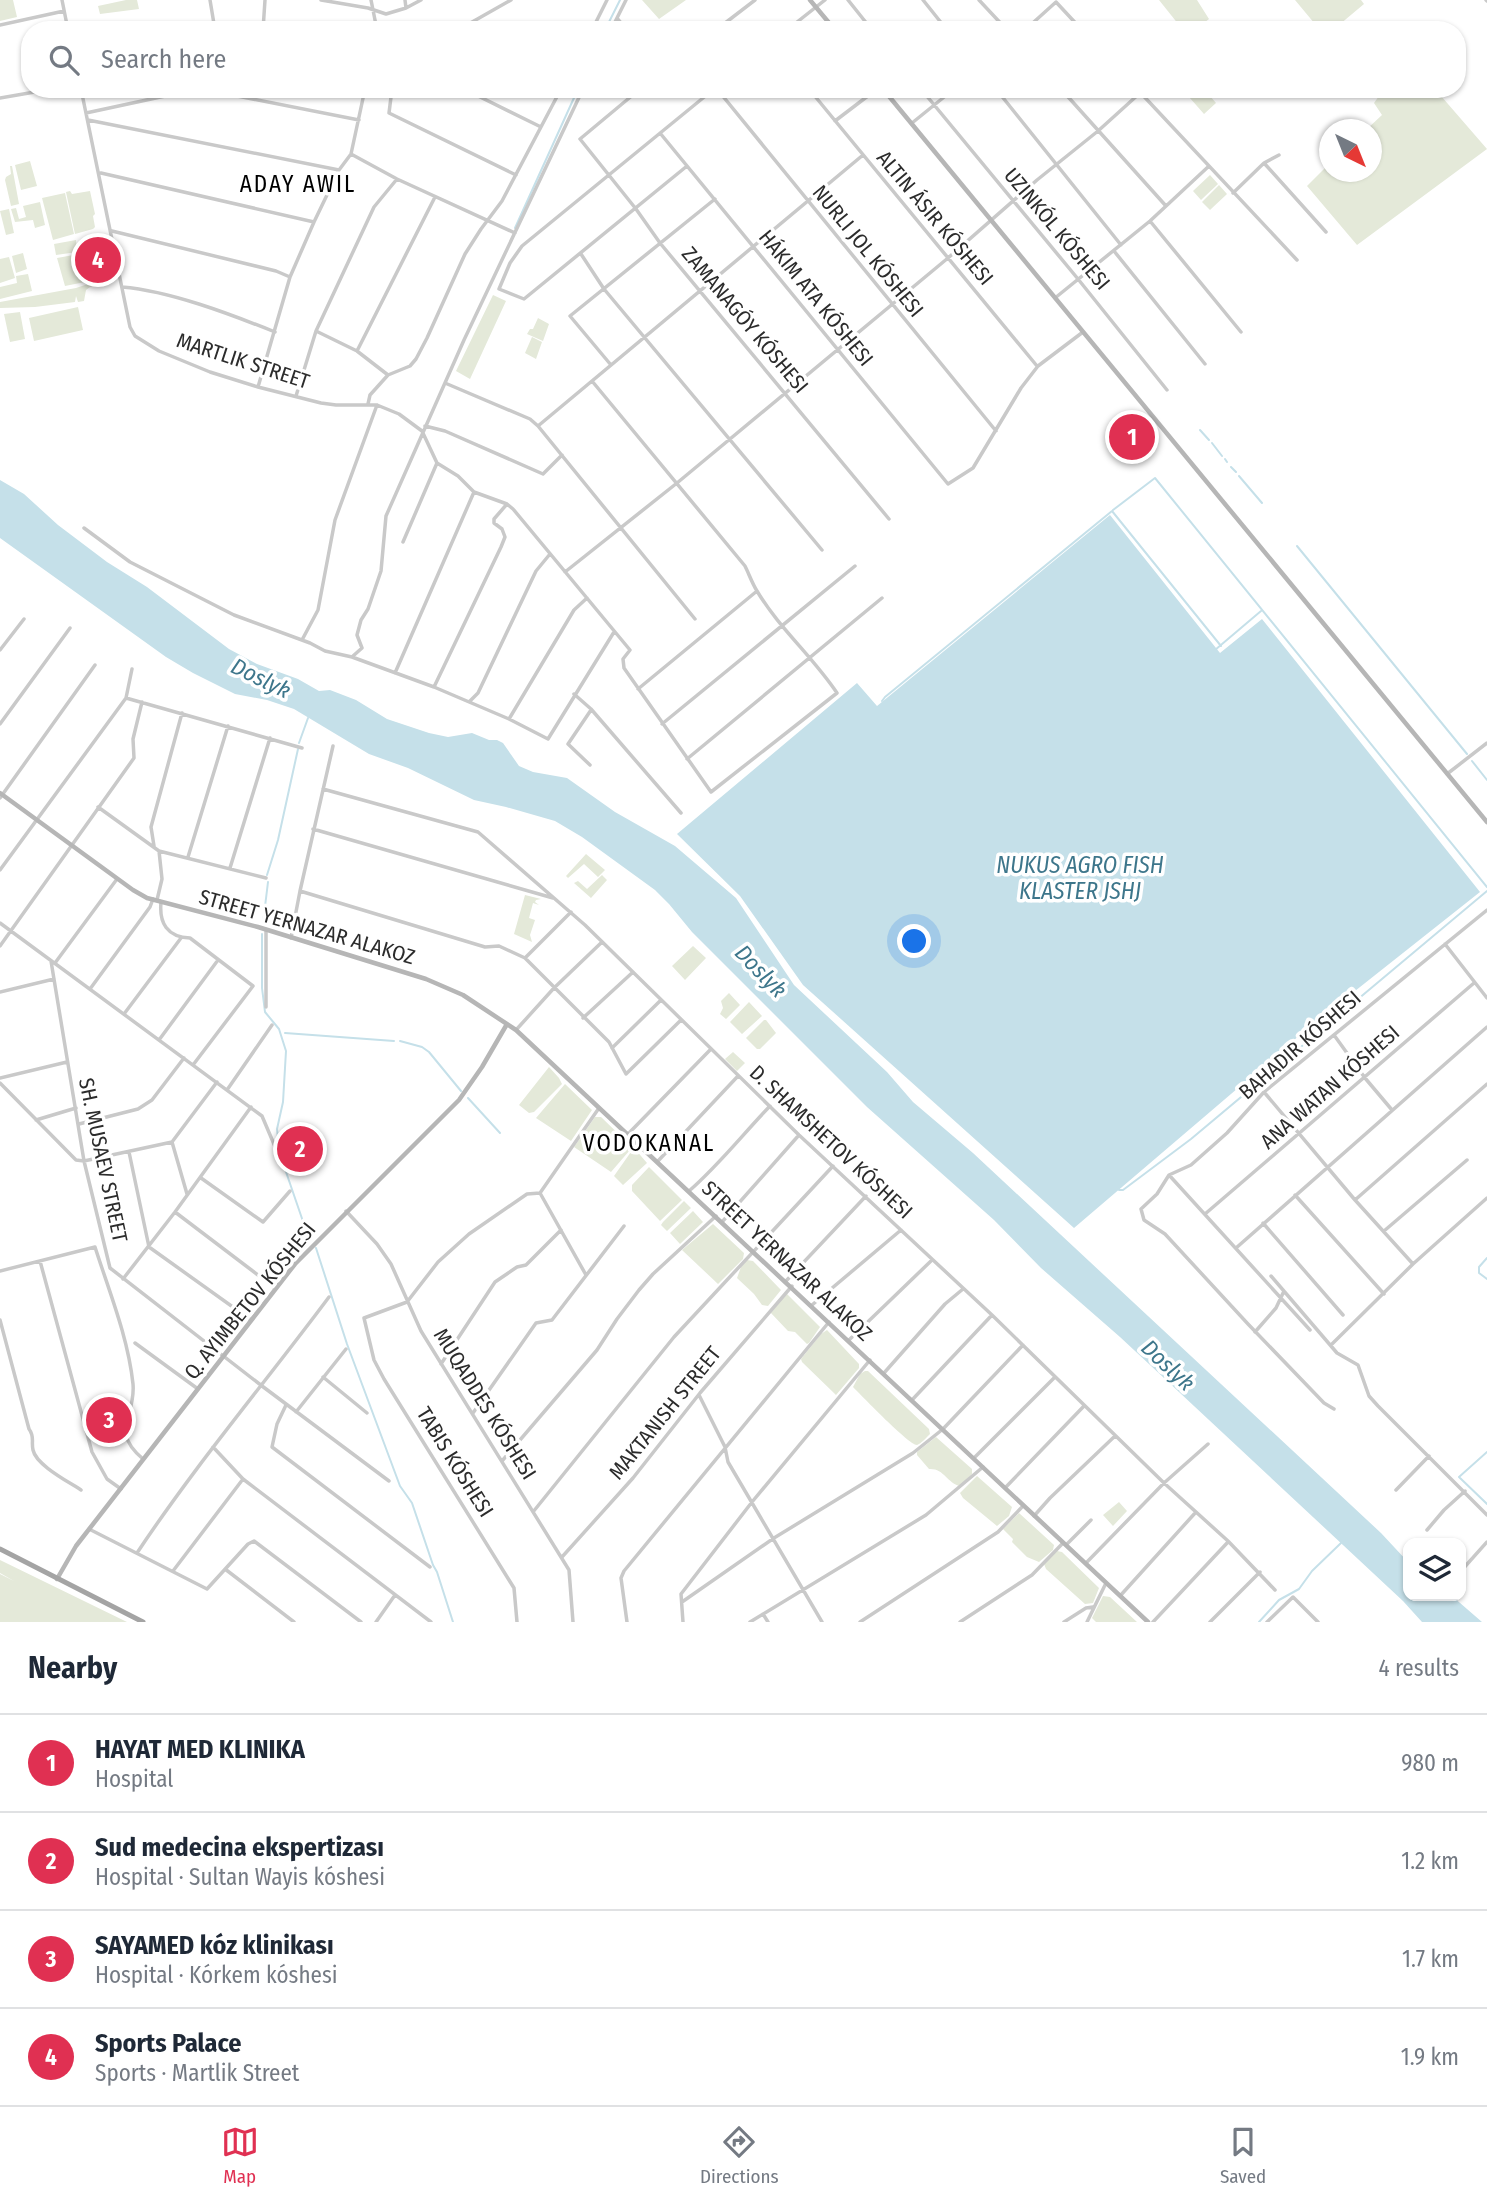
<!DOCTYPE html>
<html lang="en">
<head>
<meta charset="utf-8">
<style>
  body { margin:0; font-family:"Fira Sans Condensed",sans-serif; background:#f2f2f3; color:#1f2937 }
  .controls { position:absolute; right:21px; bottom:21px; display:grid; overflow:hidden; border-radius:14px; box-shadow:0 2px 5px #0004 }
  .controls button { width:63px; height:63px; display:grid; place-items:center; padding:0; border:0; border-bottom:2px solid #e0e1e3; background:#fff; color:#1f2937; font:35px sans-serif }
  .compass { position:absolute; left:1319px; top:119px; width:63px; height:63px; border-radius:50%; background:#fff; box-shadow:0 2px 5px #0004; rotate:137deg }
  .you { position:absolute; left:915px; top:942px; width:24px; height:24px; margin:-18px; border:5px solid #fff; border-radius:50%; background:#1a73e8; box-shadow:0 0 0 10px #1a73e833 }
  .badge { display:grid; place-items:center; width:46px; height:46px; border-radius:50%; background:#e03052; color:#fff; font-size:23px; font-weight:700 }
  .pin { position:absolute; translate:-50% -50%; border:4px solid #fff; box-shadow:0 2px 7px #0006 }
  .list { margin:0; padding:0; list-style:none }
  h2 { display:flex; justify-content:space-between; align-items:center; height:91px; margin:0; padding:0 28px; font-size:30px }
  h2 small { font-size:23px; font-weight:400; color:#747a83 }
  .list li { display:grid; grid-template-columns:46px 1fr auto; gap:21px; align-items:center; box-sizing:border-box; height:98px; padding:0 28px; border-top:2px solid #e0e1e3 }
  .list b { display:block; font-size:26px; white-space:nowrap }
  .list p { margin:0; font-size:23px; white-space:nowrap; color:#747a83 }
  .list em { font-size:23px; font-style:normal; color:#747a83 }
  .icon { flex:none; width:38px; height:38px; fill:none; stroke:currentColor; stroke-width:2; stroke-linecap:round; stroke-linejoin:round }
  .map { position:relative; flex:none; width:1487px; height:1622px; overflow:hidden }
  .search { position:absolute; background:#fff; box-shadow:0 2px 5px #0004; left:21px; right:21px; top:21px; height:77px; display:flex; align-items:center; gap:18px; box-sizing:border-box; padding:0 24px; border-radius:28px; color:#747a83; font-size:26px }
  .sheet { height:483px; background:#fff }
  nav { display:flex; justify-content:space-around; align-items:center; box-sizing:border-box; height:98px; border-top:2px solid #e0e1e3; background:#fff; font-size:19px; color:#747a83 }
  nav a { display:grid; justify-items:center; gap:4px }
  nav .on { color:#e03052 }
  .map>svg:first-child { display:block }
  .green { fill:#e4e9d9 }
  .water { fill:#c5e0e9 }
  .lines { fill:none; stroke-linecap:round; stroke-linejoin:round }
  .stream { stroke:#c5e0e9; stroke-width:2 }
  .street { stroke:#c9c9c9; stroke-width:3.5 }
  .secondary { stroke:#b6b6b6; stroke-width:4.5 }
  .primary { stroke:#a4a4a4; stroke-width:5 }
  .labels { text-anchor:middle; stroke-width:7; stroke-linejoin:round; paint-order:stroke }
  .street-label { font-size:21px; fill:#2c2c2c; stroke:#fff }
  .neighbourhood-label { font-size:23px; letter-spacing:2px; fill:#000; stroke:#fff }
  .water-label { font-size:23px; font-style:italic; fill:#3d768b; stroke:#fff }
</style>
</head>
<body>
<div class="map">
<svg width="1487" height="1622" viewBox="0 0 1487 1622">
  <rect width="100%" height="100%" fill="#fff"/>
  <path class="green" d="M0,0H13L17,17L0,21Z
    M126,0H137L139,9L100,14L98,6Z
    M642,0H686L659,19Z
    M1159,0H1197L1209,19L1195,30H1183Z
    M1295,0H1361L1364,4L1333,30H1320Z
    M1182,89H1204L1216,103L1204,114Z
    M1384,89H1435L1487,149L1357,245L1307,186L1329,164L1330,172H1372V130L1367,129L1382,115L1374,103Z
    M30,161L37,186L21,190L15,165Z
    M10,166H12L19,204L11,206L5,180L6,177L11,174Z
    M1210,175L1218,184L1201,200L1193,191Z
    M1219,185L1227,194L1210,210L1202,202Z
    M70,191L72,194L90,191L95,214L93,216L95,227L93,229L75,234L66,192Z
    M65,193L74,234L53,240L42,198Z
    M40,202L45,225L35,228L33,220L15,222L11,209L16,208L19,219L26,217L23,206Z
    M9,209L14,233L6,235L0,211Z
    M76,240L77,252L56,255L54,244Z
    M23,253L27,269L16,273L12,256Z
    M79,254H85L90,281L65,286L57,258Z
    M9,257L15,278L0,283V259Z
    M28,274L32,291L0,299V287L17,283L16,276Z
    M103,279L104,285L90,287L86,290L84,301L78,302L76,296L75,302L35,307L0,308V302L76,288Z
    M493,295L506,301L470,379L456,371Z
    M78,307L83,330L34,341L29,318Z
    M20,312L25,339L10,342L4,314Z
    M538,318L549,324L543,341L527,334L530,329H533Z
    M532,337L542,342L536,359L525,353Z
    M586,854L605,870L598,877L584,864L568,878L566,876Z
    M602,875L607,880L591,898L574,883L578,881L587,889Z
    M525,895L541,899L536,900L535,902L539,905L533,903L529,918L535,920L530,935L532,942L514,934Z
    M693,946L706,958L685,980L672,966Z
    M729,993L740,1005L726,1019L720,1014L723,1008L721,1001Z
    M749,1002L762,1016L742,1034L730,1022Z
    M764,1020H766L776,1033L760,1049H757L746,1038Z
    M733,1052L745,1063L737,1071L725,1059Z
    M549,1067L559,1078L562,1084L534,1112L529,1113L519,1105Z
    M565,1084L592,1110L571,1141L536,1118Z
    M595,1117H601L630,1145V1150L611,1172L574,1147Z
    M633,1149H635L647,1163L623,1185L614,1176Z
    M649,1167L682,1200L660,1221L632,1191V1185Z
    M684,1201L691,1208L667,1231L661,1225L663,1222Z
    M693,1211L703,1222L680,1244L670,1233Z
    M713,1224L744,1253L743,1259L718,1284L682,1250Z
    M747,1260L753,1261L781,1290L768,1306L762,1305L754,1294L737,1278L741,1267Z
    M787,1294L820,1327L809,1343L807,1344L795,1332L788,1331L770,1312Z
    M827,1330L859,1364V1368L836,1395L802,1362L801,1359L821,1334Z
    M865,1371H868L929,1429L930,1434C927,1437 921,1444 917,1445C909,1445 862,1396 853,1387L860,1374Z
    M936,1437L972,1469V1474L960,1486C947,1483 944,1468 929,1469L917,1455V1452Z
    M977,1476L1012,1507L1009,1516L997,1526L963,1498L960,1493Z
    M1119,1502L1127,1511L1113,1526L1103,1515Z
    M1019,1513L1054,1545L1053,1550L1039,1562L1027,1557L1012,1542L1013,1539L1003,1529Z
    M1057,1551L1062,1552L1099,1588L1093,1603L1085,1604L1046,1569L1044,1564Z
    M0,1560L127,1622H0V1574L14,1581L0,1573Z
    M1103,1596L1110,1597L1137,1622H1096L1092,1618Z"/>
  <path class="water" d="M0,480L24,494L58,525L107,562L147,587L229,649L257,664L298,679L319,691L330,690L356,700L387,719L429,733L448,737L472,733L489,740H497L503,743L519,766L533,772L567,778L615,812L675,846L736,898L794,985L887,1072L913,1102L973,1153L1381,1533L1408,1562V1596H1452L1482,1622H1422L1403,1601L1120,1337L1041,1268L994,1220L867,1107L692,932L669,904L655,890L582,837L555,821L506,807L474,800L408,768L369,754L294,709L267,700L235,694L193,673L166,657L0,538Z
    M1110,515L1220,653L1262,619L1480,892L1307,1029L1074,1228L803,985L740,896L677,834L857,683L877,706Z"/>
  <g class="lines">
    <path class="stream" d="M605,30L620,0
      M515,228L578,89
      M1200,430L1209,440
      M1212,443L1222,456
      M1225,459L1227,462
      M1231,467L1236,472
      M1239,476L1262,503
      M1113,510L1155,478L1487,887
      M1297,546L1467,754
      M1215,650L1261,611
      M882,701L885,697L1112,511L1221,646
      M299,743L308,718
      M1472,761L1487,780
      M267,875L278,840L298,749
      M263,923L268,882
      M262,934V988L265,1012L279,1029L286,1051L283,1102L277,1129L278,1139L285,1169L308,1236
      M285,1033L394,1041
      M400,1041L422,1047L429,1052L461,1091
      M468,1098L500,1133
      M1119,1190H1123L1191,1139L1487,891
      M316,1248L347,1344L400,1486L412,1503L433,1565L437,1572L453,1622
      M1487,1258L1479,1267V1273L1487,1279
      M1487,1452L1459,1477L1487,1504
      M1259,1622L1279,1600L1299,1589L1312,1571L1341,1543"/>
    <path class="street" d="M62,0L68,30
      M210,0L215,30
      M321,0L368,8L386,14L406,8L421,0
      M371,0L377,30
      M405,0L406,8
      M848,0L872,30
      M923,0L947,30
      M979,0L1007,30
      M1486,0L1487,1
      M1056,2L1082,30
      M617,18L627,30
      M0,25L64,11
      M263,30L265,0
      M458,30L511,0
      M592,30L607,0
      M611,30L626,0
      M716,30L755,0
      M787,30L825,0
      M1025,30L1056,2
      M81,89L130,327L135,336L159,351L210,372L258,387L321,403L336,405H377L399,414L422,431L437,463L458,476L474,492L507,504L513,509L630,650L623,659L624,668L711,792L837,693C813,657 779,628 757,591C752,583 749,574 745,566L592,381
      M392,89L389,113L516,175
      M464,89L541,127
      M640,89L580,139L636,209L660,243L889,519
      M717,89L996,431
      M809,89L1037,366
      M921,89L1078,279L1167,390
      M996,89L1121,245
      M1061,89L1166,206
      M1137,89L1297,260
      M0,98L52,89
      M86,113L193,90L217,92L359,120
      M88,120L339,170
      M835,121L877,89
      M912,123L954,89
      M660,133L948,484L973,468L1021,388L1038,366L1083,332
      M351,154L397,179L515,233
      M1264,163L1326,232
      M687,166L524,299L499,289L510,263L522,246L714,89
      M101,173L314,222
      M1233,193L1264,163L1279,155
      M1150,221L1241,332
      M112,231L276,271L290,277
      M1114,251L1205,364
      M581,254L604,289L822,550
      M122,287C170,291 230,314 275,332
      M1055,298L1150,221L1209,166
      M316,331L357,351L388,375
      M357,351L435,197
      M611,365L570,316L715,199
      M445,383L530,419L538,426L695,619
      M258,387L290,277L314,222L339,170L351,154L365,89
      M296,396L316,331L374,207L397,179
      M368,404L370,395L388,375L410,366L416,359L427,338L465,254L481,229L502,201L561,89
      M425,426L445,431L543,474L562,455
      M538,426L863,155
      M84,528L130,562L234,615L310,643L325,651L352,657L434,687L509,719L548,739L614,632
      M403,542L437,463
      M565,572L677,483L948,258L1037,180L1098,131L1140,93
      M302,640L318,610L335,520L377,405
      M0,650L24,619
      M353,656L362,648L357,635L361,620L368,609L381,571L386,516L464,340L583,89
      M395,673L474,492
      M434,687L501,547L505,537L502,529L494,523V519L507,504
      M638,689L757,591
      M574,694L591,709L681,813
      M126,698L302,748
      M470,701L478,693L536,571L550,554
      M509,719L574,610L587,598
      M0,724L70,628
      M662,724L855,566
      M687,759L882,598
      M590,765L568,744L591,710
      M1447,774L1487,743
      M323,789L478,832L585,925L799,1135L992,1315L1164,1483L1228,1541L1275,1590
      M0,798L95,665
      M98,807L159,851L266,878
      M313,829L553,898
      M154,846L151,827L182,713
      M188,857L228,726
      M230,868L270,738
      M0,870L126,698L132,669
      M300,891L485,947L499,946L525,958L609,1042L626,1074L681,1020
      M157,900L162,879L159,851
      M161,902C159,923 167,937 190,938L253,986L193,1065
      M0,923L262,1116L279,1156
      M291,938L300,891L333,746
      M1445,944L1487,998
      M0,946L134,758L133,739L142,702
      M525,958L571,912
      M51,961L84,1161L110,1268L262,1386L389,1481
      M55,963L117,879
      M90,989L150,907L153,899
      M0,992L54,979
      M266,1007V930
      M124,1014L181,938
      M583,1018L633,972
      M516,1030L554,988L602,942
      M1334,1035L1365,1078L1392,1110
      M159,1040L218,960
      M612,1048L661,1000
      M0,1078L67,1062
      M0,1083L76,1160L84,1161L172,1142L217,1082
      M227,1090L272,1025
      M1264,1092L1355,1200L1413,1264
      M36,1120L76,1108
      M79,1124L138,1109L152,1100L184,1058
      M629,1133L710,1050
      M172,1142L187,1194
      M129,1152L149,1247L251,1320
      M658,1161L738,1076
      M1169,1175L1310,1330
      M201,1178L263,1222L290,1191
      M689,1191C718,1166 743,1134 770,1106
      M540,1193L586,1275
      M1295,1195L1384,1294
      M1355,1200L1487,1084
      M346,1211L377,1244L391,1264L421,1331L569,1570L573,1622
      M175,1212L275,1288
      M1205,1214L1474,983
      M722,1222L799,1135
      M1263,1223L1343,1315
      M1384,1231L1467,1160
      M1236,1248L1487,1027
      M40,1261L92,1452L107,1479L121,1489
      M0,1271L95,1247C109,1291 128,1337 133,1384C136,1418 109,1430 143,1459
      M1271,1276L1337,1353L1358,1365L1369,1396L1378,1406L1487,1515
      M123,1279L175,1212L251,1107
      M786,1281L866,1196
      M812,1305L901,1230
      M0,1320L29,1429C35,1437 31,1441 33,1450C36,1465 69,1482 81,1490
      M1255,1332L1276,1308L1284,1291
      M849,1340L932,1260
      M135,1343L198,1389
      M1331,1345L1413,1264L1487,1198
      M441,1364L495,1282L517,1267L526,1265L561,1230
      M884,1373L945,1304L963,1289
      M323,1377L367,1413
      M699,1395L725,1447L728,1462L822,1622
      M912,1400L992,1315
      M286,1405L277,1424L272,1447L430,1567
      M1334,1409L1324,1403L1248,1324L1165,1234L1144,1220L1141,1209L1157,1194L1169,1175L1191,1165L1227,1133L1264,1092L1487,910
      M296,1412L346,1349
      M473,1413L536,1323L552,1320L624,1226
      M213,1447L243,1479L431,1622
      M974,1458L1054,1378
      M502,1461L597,1350L617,1319L639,1290L653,1274L716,1216
      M1005,1488L1084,1406
      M1396,1490L1429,1456
      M533,1512L674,1337L833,1166
      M1034,1516L1050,1498L1115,1436
      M89,1529L207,1589L248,1544L254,1541L361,1622
      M1427,1530L1444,1510L1465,1491
      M1066,1545L1091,1520
      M137,1553C196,1464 265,1383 329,1297
      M562,1557L633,1478L700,1393L792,1286
      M1086,1563L1164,1483L1208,1444
      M225,1569L294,1622
      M173,1571L243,1479
      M1461,1571L1487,1542
      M1120,1596L1196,1512
      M682,1602L774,1538L913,1453L943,1429L1023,1345
      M763,1614L768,1622
      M376,1622L395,1595
      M517,1622L514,1588L384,1379L374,1360L364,1318L407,1302L438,1262L469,1234L527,1194L540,1193L599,1108
      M627,1622L621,1578L624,1571L829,1322
      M683,1622L681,1594L752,1502L870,1360
      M750,1622L926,1515L983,1467
      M860,1622L998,1532L1023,1506
      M960,1622L1032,1575L1063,1543
      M1064,1622L1086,1608L1093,1607
      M1087,1622L1106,1583
      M1153,1622L1228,1542
      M1210,1622L1260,1572
      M1267,1622L1293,1597L1318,1622"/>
    <path class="secondary" d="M810,0L835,30
      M883,89L1487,822
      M0,793L133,890L147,898L258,927L426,979L463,995L516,1030L1148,1622
      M57,1579L76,1546L295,1264L459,1100L482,1067L507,1024"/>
    <path class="primary" d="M0,1549L143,1622"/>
  </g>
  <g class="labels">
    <g class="street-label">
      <text transform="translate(935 218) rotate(50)" y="7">ALTIN ÁSIR KÓSHESI</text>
      <text transform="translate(1057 229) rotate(50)" y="7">UZINKÓL KÓSHESI</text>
      <text transform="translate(868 251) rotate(51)" y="7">NURLI JOL KÓSHESI</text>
      <text transform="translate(816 298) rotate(51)" y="7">HÁKIM ATA KÓSHESI</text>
      <text transform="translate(745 320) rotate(50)" y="7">ZAMANAGÓY KÓSHESI</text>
      <text transform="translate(243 361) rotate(18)" y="7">MARTLIK STREET</text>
      <text transform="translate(307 927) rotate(16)" y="7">STREET YERNAZAR ALAKOZ</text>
      <text transform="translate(1300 1045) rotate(-41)" y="7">BAHADIR KÓSHESI</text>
      <text transform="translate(1330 1087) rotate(-41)" y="7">ANA WATAN KÓSHESI</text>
      <text transform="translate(831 1142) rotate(43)" y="7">D. SHAMSHETOV KÓSHESI</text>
      <text transform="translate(103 1160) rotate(78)" y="7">SH. MUSAEV STREET</text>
      <text transform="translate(787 1261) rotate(43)" y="7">STREET YERNAZAR ALAKOZ</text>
      <text transform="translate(250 1301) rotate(-51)" y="7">Q. AYIMBETOV KÓSHESI</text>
      <text transform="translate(485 1404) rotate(58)" y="7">MUQADDES KÓSHESI</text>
      <text transform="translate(665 1413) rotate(-51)" y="7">MAKTANISH STREET</text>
      <text transform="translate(455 1462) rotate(58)" y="7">TABIS KÓSHESI</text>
    </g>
    <g class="neighbourhood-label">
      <text x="298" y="192">ADAY AWIL</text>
      <text x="649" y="1151">VODOKANAL</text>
    </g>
    <g class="water-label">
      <text transform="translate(261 678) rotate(26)" y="8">Doslyk</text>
      <text x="1080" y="873">NUKUS AGRO FISH<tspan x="1080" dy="26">KLASTER JSHJ</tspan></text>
      <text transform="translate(761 971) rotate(46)" y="8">Doslyk</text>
      <text transform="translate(1168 1365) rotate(43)" y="8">Doslyk</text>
    </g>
  </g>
</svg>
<div class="controls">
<button><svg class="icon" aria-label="layers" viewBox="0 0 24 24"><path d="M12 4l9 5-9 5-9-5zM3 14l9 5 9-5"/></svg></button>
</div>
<svg class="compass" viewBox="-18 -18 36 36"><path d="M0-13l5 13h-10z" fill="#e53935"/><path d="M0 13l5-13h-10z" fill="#747a83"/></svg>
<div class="you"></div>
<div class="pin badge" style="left:1132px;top:437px">1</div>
<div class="pin badge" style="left:300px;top:1149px">2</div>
<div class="pin badge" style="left:109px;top:1420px">3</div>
<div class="pin badge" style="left:98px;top:260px">4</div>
<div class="search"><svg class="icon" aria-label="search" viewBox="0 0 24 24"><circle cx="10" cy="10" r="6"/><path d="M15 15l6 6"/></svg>Search here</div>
</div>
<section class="sheet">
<h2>Nearby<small>4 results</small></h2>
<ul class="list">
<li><span class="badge">1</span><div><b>HAYAT MED KLINIKA</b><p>Hospital</p></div><em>980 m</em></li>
<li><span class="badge">2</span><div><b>Sud medecina ekspertizası</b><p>Hospital · Sultan Wayis kóshesi</p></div><em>1.2 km</em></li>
<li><span class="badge">3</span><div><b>SAYAMED kóz klinikası</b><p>Hospital · Kórkem kóshesi</p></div><em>1.7 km</em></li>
<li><span class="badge">4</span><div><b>Sports Palace</b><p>Sports · Martlik Street</p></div><em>1.9 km</em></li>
</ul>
</section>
<nav>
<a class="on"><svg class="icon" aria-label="map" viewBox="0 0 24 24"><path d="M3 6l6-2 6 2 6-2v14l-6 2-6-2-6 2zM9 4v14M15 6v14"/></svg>Map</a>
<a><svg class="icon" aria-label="directions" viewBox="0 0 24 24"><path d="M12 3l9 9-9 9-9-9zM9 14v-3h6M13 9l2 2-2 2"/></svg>Directions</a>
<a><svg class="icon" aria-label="saved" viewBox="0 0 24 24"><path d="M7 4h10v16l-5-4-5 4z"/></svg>Saved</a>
</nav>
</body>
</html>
